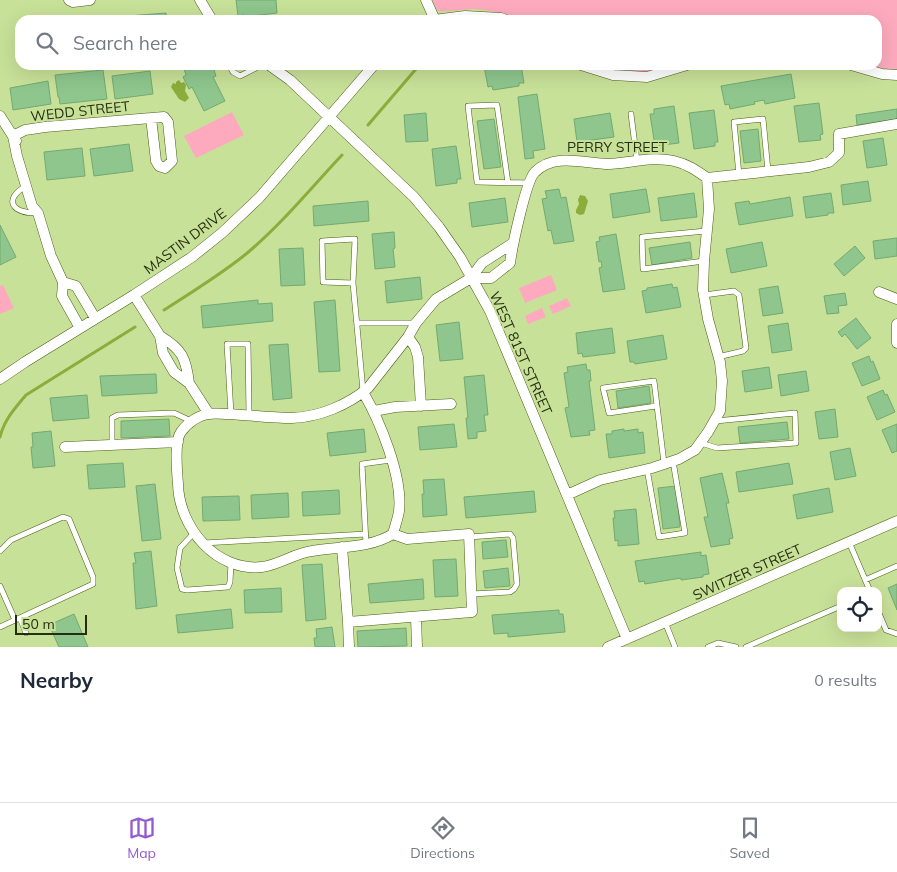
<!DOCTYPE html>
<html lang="en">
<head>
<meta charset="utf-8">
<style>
  body { margin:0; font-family:Mulish,sans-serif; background:#f6f6f7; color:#1f2937 }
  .controls { position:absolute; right:15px; bottom:15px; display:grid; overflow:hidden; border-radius:10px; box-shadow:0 5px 20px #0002 }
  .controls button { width:45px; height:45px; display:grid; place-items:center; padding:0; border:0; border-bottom:1px solid #e0e1e3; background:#fff; color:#1f2937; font:25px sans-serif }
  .scale { position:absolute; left:15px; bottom:12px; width:72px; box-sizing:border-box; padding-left:5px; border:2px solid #252e11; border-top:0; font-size:14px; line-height:18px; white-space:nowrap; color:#252e11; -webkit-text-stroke:4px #c8e198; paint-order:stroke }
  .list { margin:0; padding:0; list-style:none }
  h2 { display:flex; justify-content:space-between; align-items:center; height:65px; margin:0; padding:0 20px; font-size:21px }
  h2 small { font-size:16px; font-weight:400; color:#747a83 }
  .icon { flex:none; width:28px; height:28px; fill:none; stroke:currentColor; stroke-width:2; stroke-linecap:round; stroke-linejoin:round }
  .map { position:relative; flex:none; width:897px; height:647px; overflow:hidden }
  .search { position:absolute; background:#fff; box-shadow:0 5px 20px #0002; left:15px; right:15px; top:15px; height:55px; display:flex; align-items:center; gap:12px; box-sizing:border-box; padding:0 18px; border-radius:15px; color:#747a83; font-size:19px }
  .sheet { height:155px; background:#fff }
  nav { display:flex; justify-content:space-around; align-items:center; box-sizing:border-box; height:70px; border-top:1px solid #e0e1e3; background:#fff; font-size:14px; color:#747a83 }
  nav a { display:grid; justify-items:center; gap:2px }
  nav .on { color:#945ad1 }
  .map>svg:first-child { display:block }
  .green { fill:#fdaabe }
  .water { fill:#8cac3c }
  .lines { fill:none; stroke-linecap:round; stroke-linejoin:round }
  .stream { stroke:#8cac3c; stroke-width:3 }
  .building { fill:#8ec68d; stroke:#73a971 }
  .service-casing { stroke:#4a5e15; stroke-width:6 }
  .minor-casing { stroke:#4a5e15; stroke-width:11 }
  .service { stroke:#fff; stroke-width:5 }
  .minor { stroke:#fff; stroke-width:10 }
  .labels { text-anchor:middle; stroke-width:4; stroke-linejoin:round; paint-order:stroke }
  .street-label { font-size:14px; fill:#252e11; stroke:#c8e198 }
</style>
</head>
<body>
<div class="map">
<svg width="897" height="647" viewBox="0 0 897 647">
  <rect width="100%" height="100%" fill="#c8e198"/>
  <path class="green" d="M432,0H897V69H885L871,65H877V20H516C502,14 485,8 470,9C459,10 449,12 438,11Z
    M598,65H675C645,73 628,76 598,65Z
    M232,112L244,135L196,158L184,136Z
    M551,275L557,290L525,303L519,288Z
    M3,285L14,308L0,314V286Z
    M567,298L571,306L553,314L549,306Z
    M542,308L546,317L528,324L525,316Z"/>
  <path class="water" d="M179,80L181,83L184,82L186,85L185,91L189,98L185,102L179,99L171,87L173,83L176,84V82Z
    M580,195L585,196L588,201L584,214L580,215L576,213V210L579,204L578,200Z"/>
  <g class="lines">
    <path class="stream" d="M368,125L416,69L421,65
      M164,310C192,292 220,275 246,254C281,225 311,188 342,155
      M0,437C4,420 15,408 26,395L135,327"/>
  </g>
  <path class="building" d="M236,0H276L277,13L244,17V15L238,16Z
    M166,13L167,20H128V16Z
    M116,17L117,20H90Z
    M193,65H208L210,69L213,67L216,76L213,77L225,101L204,111L192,87L189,89L183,77L186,75L184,69Z
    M521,65L524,83H519V86L493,90L492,86L488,87L484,66Z
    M103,70L107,99L60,104L59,97H58L55,75Z
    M150,71L153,94L115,99L112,76Z
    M791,74L795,98L765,104L764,100L754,102L755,104L730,109L729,104L725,105L721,86Z
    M48,81L51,104L13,110L10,88Z
    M537,94L545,149L533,151L534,158L525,159L518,97Z
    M819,103L823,134L820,135L821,140L799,142L794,106Z
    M674,106L679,143L655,146L650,114H654V109Z
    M897,109V119L857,125L856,115Z
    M714,110L718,142H715V146L694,149L689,113Z
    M426,113L428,141L406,142L404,115Z
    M610,113L614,137L577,142L574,119Z
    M494,119L501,167L484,169L477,121Z
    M758,129L761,161L744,163L740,131Z
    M883,138L887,165L867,168L863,141Z
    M129,144L133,171L94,176L90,149Z
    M456,146L461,179H457V183L436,186L432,149Z
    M82,148L85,176L47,180L44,152Z
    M868,181L871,201L843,205L841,185Z
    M559,189L561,198L566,197L574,241L554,244L551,230L548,231L542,199L547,198L545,191Z
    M646,189L650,212L613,218L610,194Z
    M694,193L697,217L661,221L658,198Z
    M831,193L834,213H828V215L806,218L803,197Z
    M790,197L793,216L739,225L735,203L749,201L750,204Z
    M505,198L508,222L472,227L469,203Z
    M368,201L369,221L314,226L313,206Z
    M0,225L16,257L0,265Z
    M394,232L395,248L393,249L395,267L375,269L372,234Z
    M616,234L625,289L603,292L599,268L602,267L601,261L599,262L596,242L600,241L599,237Z
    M897,238V256L875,259L873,241Z
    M690,242L692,258L652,265L649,248Z
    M762,242L767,266L731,273L726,249Z
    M855,246L865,258L844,276L834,264Z
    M303,248L305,285L281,286L279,249Z
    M420,277L422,299L387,303L385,281Z
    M672,284L673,288L677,287L681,307L646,313L642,291L647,290V288Z
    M778,286L783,313L763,316L759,289Z
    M845,293L847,305L838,306L839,313L827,314L824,296Z
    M258,300V304L272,303L273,321L203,328L201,306Z
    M335,300L340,371L319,372L314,302Z
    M856,318L871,338L857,349L845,334L842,337L838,332Z
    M459,322L463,359L440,361L436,325Z
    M788,323L792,350L772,353L768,326Z
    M612,328L615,353L583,357L582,353L578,354L576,333Z
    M663,335L667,359L635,364L634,362H630L627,341Z
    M288,344L292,398L273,400L269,345Z
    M869,356L871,362L873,361L880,379L862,386L852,363Z
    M586,364L587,370H590L591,381H589L595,430L589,431L590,435L571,437L565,408L569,407L564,373L568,372L567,367Z
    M769,367L772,388L745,392L742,371Z
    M806,371L809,391L781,396L778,375Z
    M156,374L157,393L102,396L100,376Z
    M484,375L488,415H484L486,431L477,432V438L468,439L466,418H468L464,377Z
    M649,386L651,403L618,408L616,391Z
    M883,390L885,395L887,394L895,412L877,420L867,397Z
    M87,395L89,418L53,421L50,398Z
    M835,409L838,437L819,439L815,412Z
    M169,419L170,436L121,438V421Z
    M787,422L789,439L740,443L738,427Z
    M454,424L457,447L420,450L418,427Z
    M897,424V451L892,453L882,430Z
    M364,429L366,452L330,456L327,433Z
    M624,429V431L638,429V433L643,432L645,453L609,458L606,434H612V431Z
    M51,431L55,466L33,468L31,447H33L32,433Z
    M850,448L856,476L835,480L830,452Z
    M123,463L125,487L89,489L87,465Z
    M789,463L793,484L739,492L736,472Z
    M722,473L729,503H726L733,538L729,539L730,544L711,547L704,517H708L700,478Z
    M444,479L447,515L423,517L422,494H424L423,480Z
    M155,484L161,539L142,541L136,486Z
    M676,486L680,527L663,529L658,488Z
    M829,488L833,512L797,519L793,495Z
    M339,490L340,514L303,516L302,492Z
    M534,491L536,512L466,518L464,497Z
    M288,493L289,517L252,519L251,495Z
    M239,496L240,520L203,521L202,497Z
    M636,509L639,544L618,546V540L615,541L613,518H615L614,511Z
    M506,540L508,557L483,559L482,542Z
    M151,551L157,606L136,609L133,563H136L134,553Z
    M701,552V556L706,555L709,574L703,575V577L681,580V578L645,584L644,581L639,582L635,561Z
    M456,559L458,596L435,597L433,560Z
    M322,564L326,619L306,621L302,565Z
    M508,568L510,586L485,588L483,571Z
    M423,579L424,599L370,603L368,584Z
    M897,584V610L888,588Z
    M281,588L282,612L245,613L244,590Z
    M231,609L233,628L178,633L176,615Z
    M559,610V614H563L565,632L508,637V633L494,634L492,615Z
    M74,614L88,647H59L49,625Z
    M332,627L335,647H315L314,638H317L316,629Z
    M406,628L407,646L358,647L357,631Z"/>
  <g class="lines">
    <defs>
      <path id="service" d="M229,65L233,72L240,76L256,68L259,65
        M631,114L637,161
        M739,175L734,122L763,119L768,171
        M508,183L497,105L468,106L477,182L529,183
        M26,186C2,200 13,214 38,213
        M704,261L643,269L642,237L706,231
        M353,283L355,239L322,241L323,282L353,283L363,391
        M704,295L734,291L739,295L746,348L743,351L718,357
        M357,323H416
        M656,406L609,413L603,388L654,381L664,463
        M231,414L227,344H248L249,415
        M701,443L717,448L796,443L795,413L716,421
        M112,445V418L118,415L174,413L191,421
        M647,469L659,537L685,533L673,461
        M194,533L180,548L177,568L182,589L187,590L228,587L230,582L231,563
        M469,537L510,534L513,538L517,584L514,589L510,592L471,594
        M849,542L870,591
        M204,543L366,534
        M366,544L362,464L391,460
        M0,551L11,540L63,517L69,519L93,577V584L0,627
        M865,580L897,566
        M0,586L15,620
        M878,611L886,630L897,634
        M20,618L26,633
        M665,622L675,647
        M708,647L718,643L736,647
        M746,647L841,606"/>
      <path id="minor" d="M69,0L73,2L90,0
        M200,0L212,20
        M426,0L435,20
        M434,20L465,16L501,18L506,20
        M269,65L290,80L414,197L439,227L460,257L490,311L627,639
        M581,65L613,75L647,77L687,65
        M851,65L882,74L897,75
        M0,116L16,141
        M13,136L25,130L45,127L151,118L164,117L168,122L172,161L165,168L159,166L156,161L151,118
        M13,136L17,156L32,206L38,213L51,256L63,282L62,296L80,328
        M471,278H491L510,263C512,248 526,180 535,172C555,152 585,164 609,164C630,163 653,156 674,161C687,164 696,170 707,178L809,167L829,162L839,153V134L897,124
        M63,282L76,286L95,318
        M879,292L897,299
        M134,295L160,336L163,353L174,372L189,383L209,414
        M897,324V343
        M160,336C182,349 186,358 189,383
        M408,337L415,347L418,357L421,406
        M0,379L25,362L134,295L192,257L222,233L259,198L374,65
        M363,392C380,421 403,477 399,511C398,518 395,526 393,534C368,549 340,546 312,551C295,553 279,565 262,567C216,572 179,527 178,484C177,471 174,441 181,432C187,423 199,415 209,414C215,413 222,414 228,414C249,415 271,418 292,418C319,417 348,405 368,388L408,337L416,323L436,299L471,278L482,263L513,243
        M374,411L395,407L451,404
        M65,447L178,442
        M567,495L600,480L652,468L679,459L695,450L708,432L720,411L722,381L720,362L708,319L703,290L704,261L709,209L707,178
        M342,547L348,622L472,612L469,534L407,539L393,534
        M416,617L417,647
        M348,622L349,647
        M608,647L897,521"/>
    </defs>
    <use href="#service" class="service-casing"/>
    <use href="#minor" class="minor-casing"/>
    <use href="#service" class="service"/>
    <use href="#minor" class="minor"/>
  </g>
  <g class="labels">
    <g class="street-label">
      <text transform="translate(80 111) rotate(-6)" y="5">WEDD STREET</text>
      <text x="617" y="152">PERRY STREET</text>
      <text transform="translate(185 241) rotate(-37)" y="5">MASTIN DRIVE</text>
      <text transform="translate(521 353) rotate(66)" y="5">WEST 81ST STREET</text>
      <text transform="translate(747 572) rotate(-24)" y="5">SWITZER STREET</text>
    </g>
  </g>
</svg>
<div class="controls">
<button><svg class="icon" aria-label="locate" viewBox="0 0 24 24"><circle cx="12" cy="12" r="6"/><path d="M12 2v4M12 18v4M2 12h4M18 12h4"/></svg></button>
</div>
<div class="scale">50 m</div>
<div class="search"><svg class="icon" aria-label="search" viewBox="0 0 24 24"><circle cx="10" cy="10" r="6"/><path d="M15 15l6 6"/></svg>Search here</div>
</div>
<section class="sheet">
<h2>Nearby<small>0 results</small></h2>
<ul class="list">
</ul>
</section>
<nav>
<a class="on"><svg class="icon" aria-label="map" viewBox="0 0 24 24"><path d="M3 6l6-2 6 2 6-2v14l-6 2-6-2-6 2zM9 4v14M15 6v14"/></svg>Map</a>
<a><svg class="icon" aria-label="directions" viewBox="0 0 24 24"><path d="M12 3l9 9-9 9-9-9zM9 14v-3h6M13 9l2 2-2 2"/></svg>Directions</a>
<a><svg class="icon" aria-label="saved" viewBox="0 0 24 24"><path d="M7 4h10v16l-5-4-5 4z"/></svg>Saved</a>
</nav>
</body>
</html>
